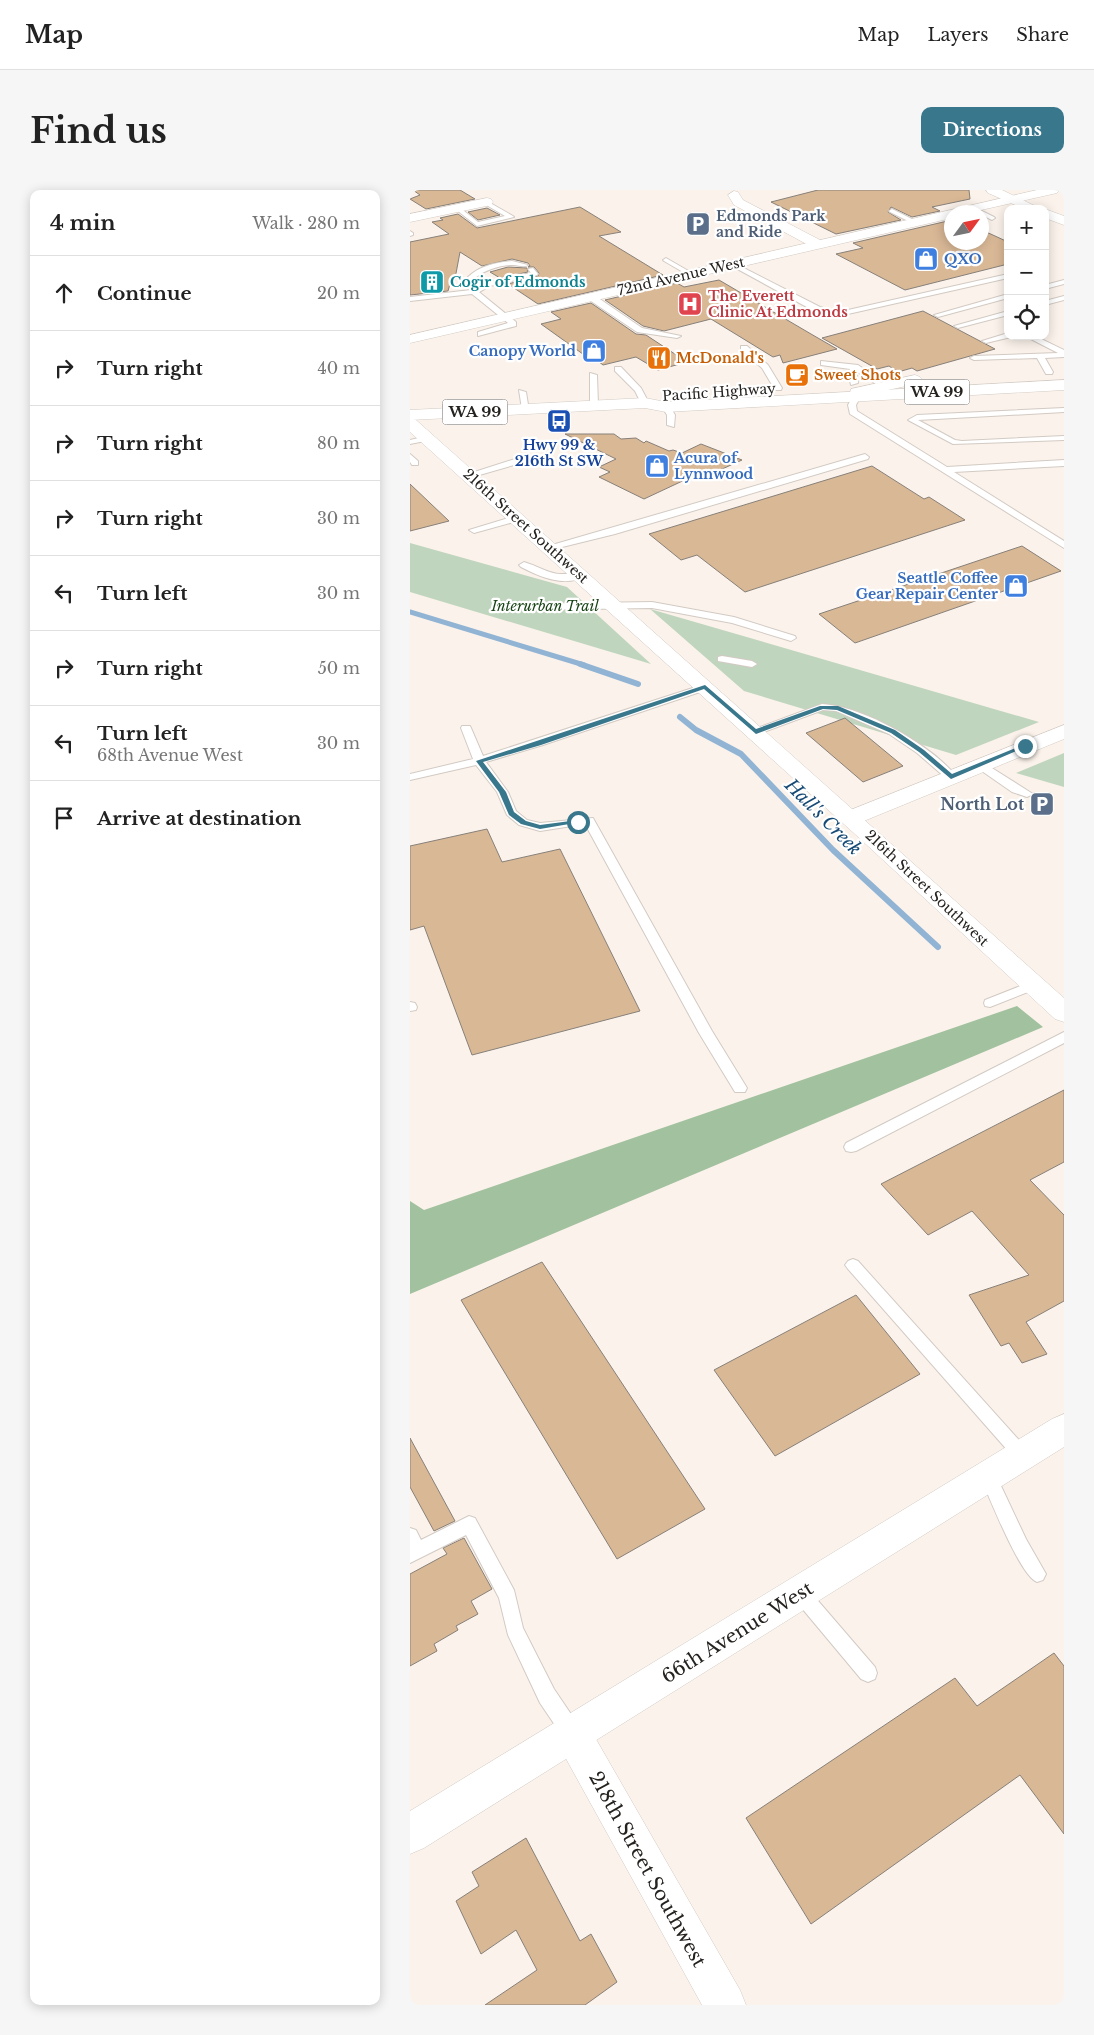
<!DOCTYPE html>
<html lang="en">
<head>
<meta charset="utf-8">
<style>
  body { margin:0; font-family:"Libre Baskerville",serif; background:#f6f6f6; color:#222 }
  .controls { position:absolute; right:15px; top:15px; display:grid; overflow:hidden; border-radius:10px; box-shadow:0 2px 12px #0003 }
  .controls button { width:45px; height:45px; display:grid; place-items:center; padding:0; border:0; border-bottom:1px solid #e0e0e0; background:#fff; color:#222; font:25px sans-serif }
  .compass { position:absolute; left:534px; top:15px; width:45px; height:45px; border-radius:50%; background:#fff; box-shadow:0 2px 12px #0003; rotate:57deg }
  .stop { position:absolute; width:15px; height:15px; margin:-11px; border:4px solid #39778d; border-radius:50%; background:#fff }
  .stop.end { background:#39778d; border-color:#fff; box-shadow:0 1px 5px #0008 }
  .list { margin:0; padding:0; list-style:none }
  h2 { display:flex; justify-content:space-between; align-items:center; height:65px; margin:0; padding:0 20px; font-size:21px }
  h2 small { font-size:16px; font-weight:400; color:#767676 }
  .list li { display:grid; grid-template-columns:32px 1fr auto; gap:15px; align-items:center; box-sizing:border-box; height:75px; padding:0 20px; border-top:1px solid #e0e0e0 }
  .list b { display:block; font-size:19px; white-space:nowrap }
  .list p { margin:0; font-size:16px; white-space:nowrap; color:#767676 }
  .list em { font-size:16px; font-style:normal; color:#767676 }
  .icon { flex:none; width:28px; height:28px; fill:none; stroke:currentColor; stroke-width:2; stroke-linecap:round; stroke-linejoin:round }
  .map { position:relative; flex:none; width:654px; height:1815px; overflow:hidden; border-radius:10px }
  header { display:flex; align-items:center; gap:30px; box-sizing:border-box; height:70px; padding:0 25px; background:#fff; border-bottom:1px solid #e0e0e0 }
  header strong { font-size:24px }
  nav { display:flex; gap:28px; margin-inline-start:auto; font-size:18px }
  .intro { display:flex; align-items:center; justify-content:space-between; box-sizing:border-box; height:120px; padding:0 30px }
  h1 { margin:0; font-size:35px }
  .button { padding:12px 22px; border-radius:10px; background:#39778d; color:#fff; font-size:18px; font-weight:700 }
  main { display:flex; gap:30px; padding:0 30px }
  aside { flex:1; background:#fff; border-radius:10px; box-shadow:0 2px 12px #0003 }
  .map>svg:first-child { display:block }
  .green { fill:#c0d5be }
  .forest { fill:#a2c19e }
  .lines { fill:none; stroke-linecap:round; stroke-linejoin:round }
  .stream-far1 { stroke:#92b4d4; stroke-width:5 }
  .stream { stroke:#92b4d4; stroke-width:6 }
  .building { fill:#d9b896; stroke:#878079 }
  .service-casing { stroke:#d2cac3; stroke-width:2 }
  .minor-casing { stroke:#d2cac3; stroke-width:1 }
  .tertiary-casing { stroke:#d2cac3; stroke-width:1 }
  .secondary-casing { stroke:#d2cac3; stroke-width:1 }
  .primary-casing { stroke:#d2cac3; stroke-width:1 }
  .trunk-casing { stroke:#d2cac3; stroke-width:1 }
  .service { fill:#fff; fill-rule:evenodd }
  .minor { fill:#fff; fill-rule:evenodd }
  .tertiary { fill:#fff; fill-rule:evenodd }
  .secondary { fill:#fff; fill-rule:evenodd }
  .primary { fill:#fff; fill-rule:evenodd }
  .trunk { fill:#fff; fill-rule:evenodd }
  .route { fill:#39778d }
  .labels { text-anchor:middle; stroke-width:4.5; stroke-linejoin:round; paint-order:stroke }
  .far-service-label { font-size:14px; font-weight:bold; fill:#4e5e75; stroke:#fff; text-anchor:start }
  .far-shop-label { font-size:14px; font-weight:bold; fill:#366cbe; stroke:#fff; text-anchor:start }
  .far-street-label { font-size:14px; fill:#25221f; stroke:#fff }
  .far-culture-label { font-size:14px; font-weight:bold; fill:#0d838f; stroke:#fff; text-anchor:start }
  .far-health-label { font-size:14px; font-weight:bold; fill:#be3a42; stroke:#fff; text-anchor:start }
  .far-food-label { font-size:14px; font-weight:bold; fill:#c56008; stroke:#fff; text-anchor:start }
  .far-transit-label { font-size:14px; font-weight:bold; fill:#164399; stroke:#fff }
  .far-park-label { font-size:14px; font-style:italic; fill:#184415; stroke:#fff }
  .shield { fill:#fff; stroke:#666462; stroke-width:1 }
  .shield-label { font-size:15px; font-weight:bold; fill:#25221f }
  .service-label { font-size:16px; font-weight:bold; fill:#4e5e75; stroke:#fff; text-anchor:end }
  .water-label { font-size:18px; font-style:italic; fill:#164974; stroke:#fff }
  .near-street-label { font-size:19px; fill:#25221f; stroke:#fff }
</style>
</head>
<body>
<header>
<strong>Map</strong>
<nav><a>Map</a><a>Layers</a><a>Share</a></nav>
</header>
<div class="intro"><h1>Find us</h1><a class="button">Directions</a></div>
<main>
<aside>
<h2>4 min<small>Walk · 280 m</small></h2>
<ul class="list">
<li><svg class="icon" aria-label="ahead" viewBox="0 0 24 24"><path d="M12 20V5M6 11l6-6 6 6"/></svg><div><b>Continue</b></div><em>20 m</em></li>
<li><svg class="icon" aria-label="right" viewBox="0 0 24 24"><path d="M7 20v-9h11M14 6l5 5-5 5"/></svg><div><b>Turn right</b></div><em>40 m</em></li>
<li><svg class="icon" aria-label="right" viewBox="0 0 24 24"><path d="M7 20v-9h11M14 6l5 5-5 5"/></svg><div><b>Turn right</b></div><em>80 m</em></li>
<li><svg class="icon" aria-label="right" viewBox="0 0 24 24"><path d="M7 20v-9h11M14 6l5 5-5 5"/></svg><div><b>Turn right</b></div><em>30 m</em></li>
<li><svg class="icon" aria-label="left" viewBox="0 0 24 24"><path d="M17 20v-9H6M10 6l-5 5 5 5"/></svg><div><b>Turn left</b></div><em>30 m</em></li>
<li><svg class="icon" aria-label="right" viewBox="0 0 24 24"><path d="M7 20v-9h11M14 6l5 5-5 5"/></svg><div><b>Turn right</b></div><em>50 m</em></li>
<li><svg class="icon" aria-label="left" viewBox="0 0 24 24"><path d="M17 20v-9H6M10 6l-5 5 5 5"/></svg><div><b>Turn left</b><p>68th Avenue West</p></div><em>30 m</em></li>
<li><svg class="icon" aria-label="arrive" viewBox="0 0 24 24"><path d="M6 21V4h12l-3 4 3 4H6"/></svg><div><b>Arrive at destination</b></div></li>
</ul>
</aside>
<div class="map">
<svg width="654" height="1815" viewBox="0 0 654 1815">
  <rect width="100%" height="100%" fill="#fbf3eb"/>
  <path class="green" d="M0,353L157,397L241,474L0,402Z
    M240,419L629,532L546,565L334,501Z
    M654,563V597L606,583Z"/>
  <path class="forest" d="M607,816L633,837L0,1104V1011L14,1020Z"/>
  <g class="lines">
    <path class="stream-far1" d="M0,422L174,475"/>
    <path class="stream" d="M170,474L228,494
      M270,527L286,540L331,564L423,660L528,757"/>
  </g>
  <path class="building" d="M3,0H50L65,9L16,19L0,9L10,5Z
    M408,0H559L560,9L522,17L530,21L502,27L481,17L478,22L491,30L426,44L361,12Z
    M170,17L211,42L189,46L253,85L128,114L98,94L128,86L129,83L124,77H118L120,76L118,73L102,69L72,76L50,62L44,94H40L38,101L0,105V52L39,44L22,32L33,30L30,28L48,24L67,38Z
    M77,18L90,25L68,30L58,22Z
    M542,30V52H572V40L598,52V74L495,100L426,64L453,58L443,53Z
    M98,77L117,78L118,82L90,88L80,82Z
    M309,90L401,144L427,159L373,173L370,165L363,167L301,129L254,141L233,136L195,110L267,93L274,97Z
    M181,113L226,144L236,145L277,172L248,180L226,167L193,175L188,171L184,172L131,134L151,129L141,122Z
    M513,121L585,159L507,181L502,178L488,182L479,176L467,179L412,148Z
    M155,244H204L211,249L226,248L234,253L236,251L259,261L263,260L272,263L291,254L332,270L288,290L281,287L234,309L189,287L200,282L189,277L206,269Z
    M462,276L514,309L519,307L555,330L335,402L287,365L271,370L239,344Z
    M0,294L39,331L0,341Z
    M612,356L651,381L445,453L409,424Z
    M435,528L493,576L453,592L396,543Z
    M77,639L92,672L150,659L230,821L62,865L14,736L0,740V656Z
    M654,900V972L620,990L654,1025V1111L616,1132L637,1164L612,1173L599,1153L591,1156L559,1105L619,1085L562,1021L518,1045L471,994Z
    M132,1072L295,1319L207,1369L51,1110Z
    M446,1105L510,1184L365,1266L304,1180Z
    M0,1248L45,1331L24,1341L0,1297Z
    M54,1348L82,1399L61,1411L68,1424L46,1436L48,1440L24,1454L27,1461L0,1476V1384L37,1364L33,1358Z
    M644,1463L654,1476V1644L610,1585L401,1734L336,1628L545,1488L567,1516Z
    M116,1648L170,1751L181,1744L207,1792L175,1815H75L127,1780L106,1740L71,1764L46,1711L69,1696L62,1682Z"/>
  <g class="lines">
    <defs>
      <path id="service" d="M75,10L103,26L104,27L67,36L44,18L49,17L68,32L95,26L73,13L72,12Z
        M482,19L506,31L507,32L502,33L480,22L479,21Z
        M572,21L584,27L585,28L582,30L572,25V22H569Z
        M0,41L3,43V45L0,46Z
        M256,68L282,83L283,84L278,85L254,71L253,70Z
        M102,71L118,75C113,78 109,75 103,75C90,75 75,80 65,88L67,97L76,93L121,83L118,79L123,78L128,84L127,85L80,96L69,102L106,132V136L68,146V142L98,133L62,104L0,111V107L61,100L58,87C69,76 87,72 102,71Z
        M320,73H324L410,117L429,122L598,84V88L429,126L404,121L320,75Z
        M654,90V94L635,99V95Z
        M598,104V108L528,127L524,125Z
        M178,105H184L232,138L271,146L267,148L227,142L178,109Z
        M654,106V110L635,115V111Z
        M598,121V125L548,138L544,136Z
        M598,143V146L601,147L576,153L572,151Z
        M615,146H625L654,160V167L635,168L643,182L642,184H636L627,168L564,170L560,168L564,166L648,163Z
        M331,156H337L358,175L372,198L371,200H365L352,178L331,160Z
        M411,171L448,175L473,192L466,194L446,181L448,193L441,195L438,182L440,179L411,175Z
        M205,177H211L231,198L239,213L238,215H232L225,201L205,181Z
        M180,183L187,185L188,215L184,217L180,215Z
        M109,200L116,202L119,221L112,219Z
        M444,204L451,206L446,215L447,221L537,277L654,270V276L544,282L654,351V358L440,224L438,215Z
        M253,215H259L265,225L264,237L257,235V225L252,217Z
        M654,218V222L508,230L545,250L552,251L654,246V250L543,254L498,230L507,225Z
        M17,246H20V250L0,254V250Z
        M0,264L8,271V275H2L0,272Z
        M455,264L459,267L458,269L205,344L140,360L135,357Z
        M108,268L111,269V273L59,288L55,285Z
        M108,325L111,326V330L64,343L59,340Z
        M114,372C139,380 141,388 170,382L175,385C157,399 128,386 111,377L109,375Z
        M242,412L324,427L385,446L386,448L381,451L322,433L242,418L115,420L110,417L115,414Z
        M312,466L342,471L347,474L342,477L308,471V467Z
        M295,494L299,495L300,497L299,499L133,555L76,572L98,602L106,621L117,630L130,633L183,628L302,841L337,898L335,902H325L289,843L175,634L130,641L109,635L97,625L87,602L66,575L0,590V584L63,569L51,538L52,536H60L61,538L73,566Z
        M412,514C453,516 521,555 547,587L541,590L537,589L507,563L479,544L426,521L413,520L346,545L341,542L342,540Z
        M570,572L574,573L623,604L617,607L602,602L566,577L565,575Z
        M623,791L628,792L629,795L628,798L580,817L575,816L574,813L575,810Z
        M0,812L5,813L7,817L6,820L0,821Z
        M654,842V853L446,961L441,962L436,961L434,957L436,953Z
        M443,1069L448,1071L618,1260L620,1265L618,1270L612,1272L606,1270L438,1079L435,1075L438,1071Z
        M578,1278L584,1281L616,1349L636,1384L633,1390L627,1392C610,1386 579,1306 570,1286L572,1281Z
        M59,1326L65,1328L104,1400L113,1438L144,1499L169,1536L172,1543L169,1550L162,1553L155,1550L130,1513L98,1445L89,1408L56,1345L0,1373V1338L6,1340L11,1350Z
        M391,1395L397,1398L465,1477L467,1483L465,1489L458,1492L451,1489L385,1410L382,1404L385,1398Z"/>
      <path id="minor" d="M324,1L328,2L333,10L412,51L414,54L407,58L402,57L324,15L318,5Z
        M77,8L81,9L83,12L81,15L0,32V24Z
        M654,535V549L449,633L441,635L433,633L430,628L433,623Z
        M162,1524L175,1530L330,1800L336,1815H292L149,1556L143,1543L149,1530Z"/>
      <path id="tertiary" d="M627,0H649L647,3L562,22H542V28L0,153V145Z
        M0,228L6,230L654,808V832L645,829L446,645L0,242Z"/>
      <path id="secondary" d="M576,0H592L631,19H614L578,3Z
        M635,19L654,26V35L635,28Z
        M654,1224V1257L14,1658L0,1664V1621L642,1229Z"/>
      <path id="primary" d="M505,185L510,187L513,190L510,193L455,205L453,209H441L439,206L441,199Z"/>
      <path id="trunk" d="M654,190V200L256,222L235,218L0,230V220L235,208L256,212Z"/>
    </defs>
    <use href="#service" class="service-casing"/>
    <use href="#minor" class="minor-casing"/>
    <use href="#tertiary" class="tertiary-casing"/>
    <use href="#secondary" class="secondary-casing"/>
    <use href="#primary" class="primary-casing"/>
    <use href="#trunk" class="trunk-casing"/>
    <use href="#service" class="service"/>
    <use href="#minor" class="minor"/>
    <use href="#tertiary" class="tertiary"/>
    <use href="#secondary" class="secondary"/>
    <use href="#primary" class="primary"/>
    <use href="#trunk" class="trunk"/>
  </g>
  <path class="route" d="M295,495L346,539L410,516H428L485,540L514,560L542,584L613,555L618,556L541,589L509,562L481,543L427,520L413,519L346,544L294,499L131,555L73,572L96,602L104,622L116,631L130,635L168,630L171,632L130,639L111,634L99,625L89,602L66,571Z"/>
  <defs>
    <symbol id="parking-square" viewBox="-11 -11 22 22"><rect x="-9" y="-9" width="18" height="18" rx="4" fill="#5c6f8a" stroke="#fff"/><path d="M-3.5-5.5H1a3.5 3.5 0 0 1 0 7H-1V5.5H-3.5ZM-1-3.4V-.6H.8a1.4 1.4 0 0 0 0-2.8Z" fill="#fff"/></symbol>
    <symbol id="shop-square" viewBox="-11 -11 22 22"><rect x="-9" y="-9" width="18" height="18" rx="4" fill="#3f7fe0" stroke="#fff"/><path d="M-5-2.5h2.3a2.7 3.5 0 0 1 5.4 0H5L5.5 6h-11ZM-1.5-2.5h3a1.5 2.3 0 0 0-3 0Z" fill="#fff"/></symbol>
    <symbol id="building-square" viewBox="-11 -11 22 22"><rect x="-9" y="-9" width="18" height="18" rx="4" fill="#0f9aa8" stroke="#fff"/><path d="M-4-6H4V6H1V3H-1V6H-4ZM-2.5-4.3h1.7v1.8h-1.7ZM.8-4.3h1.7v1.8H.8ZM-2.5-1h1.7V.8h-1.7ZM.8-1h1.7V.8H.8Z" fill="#fff"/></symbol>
    <symbol id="hospital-square" viewBox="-11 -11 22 22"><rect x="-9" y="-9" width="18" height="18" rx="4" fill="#e0444e" stroke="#fff"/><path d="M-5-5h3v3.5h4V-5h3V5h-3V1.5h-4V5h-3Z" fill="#fff"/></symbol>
    <symbol id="restaurant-square" viewBox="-11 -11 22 22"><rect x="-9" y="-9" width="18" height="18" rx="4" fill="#e8710a" stroke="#fff"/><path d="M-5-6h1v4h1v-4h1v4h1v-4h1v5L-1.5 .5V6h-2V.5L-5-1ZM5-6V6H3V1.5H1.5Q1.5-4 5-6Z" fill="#fff"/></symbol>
    <symbol id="cafe-square" viewBox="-11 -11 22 22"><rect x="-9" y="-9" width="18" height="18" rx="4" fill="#e8710a" stroke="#fff"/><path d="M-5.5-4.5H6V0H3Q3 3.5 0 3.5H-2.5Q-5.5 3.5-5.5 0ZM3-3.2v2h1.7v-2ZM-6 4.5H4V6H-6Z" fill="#fff"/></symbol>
    <symbol id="bus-square" viewBox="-11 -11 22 22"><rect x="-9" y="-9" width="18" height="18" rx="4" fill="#1a4fb4" stroke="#fff"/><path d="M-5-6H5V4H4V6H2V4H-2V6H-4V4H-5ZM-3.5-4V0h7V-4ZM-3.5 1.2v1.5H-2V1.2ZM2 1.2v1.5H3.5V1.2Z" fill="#fff"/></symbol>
  </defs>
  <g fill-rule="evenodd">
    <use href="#parking-square" x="274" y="20" width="28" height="28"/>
    <use href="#shop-square" x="502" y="55" width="28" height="28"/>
    <use href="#building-square" x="8" y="78" width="28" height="28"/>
    <use href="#hospital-square" x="266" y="100" width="28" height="28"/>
    <use href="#shop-square" x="170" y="147" width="28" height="28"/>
    <use href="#restaurant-square" x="235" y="154" width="28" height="28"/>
    <use href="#cafe-square" x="373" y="171" width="28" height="28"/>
    <use href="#bus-square" x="135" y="217" width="28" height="28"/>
    <use href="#shop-square" x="233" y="262" width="28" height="28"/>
    <use href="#shop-square" x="592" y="382" width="28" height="28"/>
    <use href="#parking-square" x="618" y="600" width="28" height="28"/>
  </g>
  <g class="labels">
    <g class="far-service-label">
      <text x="306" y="31">Edmonds Park<tspan x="306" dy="16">and Ride</tspan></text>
    </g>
    <g class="far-shop-label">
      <text x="534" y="74">QXO</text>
      <text x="166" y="166" text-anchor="end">Canopy World</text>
      <text x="264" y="273">Acura of<tspan x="264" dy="16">Lynnwood</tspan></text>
      <text x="588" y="393" text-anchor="end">Seattle Coffee<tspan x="588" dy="16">Gear Repair Center</tspan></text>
    </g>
    <g class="far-street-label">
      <text transform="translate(271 86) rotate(-13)" y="5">72nd Avenue West</text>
      <text transform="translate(309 202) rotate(-4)" y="5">Pacific Highway</text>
      <text transform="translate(116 336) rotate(42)" y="5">216th Street Southwest</text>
      <text transform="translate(517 698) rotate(43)" y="5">216th Street Southwest</text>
    </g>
    <g class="far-culture-label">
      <text x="40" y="97">Cogir of Edmonds</text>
    </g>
    <g class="far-health-label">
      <text x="298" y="111">The Everett<tspan x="298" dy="16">Clinic At Edmonds</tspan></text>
    </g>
    <g class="far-food-label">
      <text x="266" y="173">McDonald's</text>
      <text x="404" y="190">Sweet Shots</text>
    </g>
    <g class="far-transit-label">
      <text x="149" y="260">Hwy 99 &amp;<tspan x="149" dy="16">216th St SW</tspan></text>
    </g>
    <g class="far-park-label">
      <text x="135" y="421">Interurban Trail</text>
    </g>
    <g class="shield">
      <rect x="494.5" y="189.5" width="65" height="25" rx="4"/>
      <rect x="32.5" y="209.5" width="65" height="25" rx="4"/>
    </g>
    <g class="shield-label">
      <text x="527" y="207">WA 99</text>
      <text x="65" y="227">WA 99</text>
    </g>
    <g class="service-label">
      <text x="614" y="620">North Lot</text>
    </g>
    <g class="water-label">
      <text transform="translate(413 627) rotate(45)" y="6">Hall's Creek</text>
    </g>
    <g class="near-street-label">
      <text transform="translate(327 1442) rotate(-32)" y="7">66th Avenue West</text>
      <text transform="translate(238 1679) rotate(61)" y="7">218th Street Southwest</text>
    </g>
  </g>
</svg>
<div class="controls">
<button>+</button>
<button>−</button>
<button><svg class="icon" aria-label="locate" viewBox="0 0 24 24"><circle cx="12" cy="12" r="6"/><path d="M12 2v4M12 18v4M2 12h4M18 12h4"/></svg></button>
</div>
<svg class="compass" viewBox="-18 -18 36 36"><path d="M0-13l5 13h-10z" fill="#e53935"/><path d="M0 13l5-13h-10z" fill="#767676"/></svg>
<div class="stop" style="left:168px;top:632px"></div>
<div class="stop end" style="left:615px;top:556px"></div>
</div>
</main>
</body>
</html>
